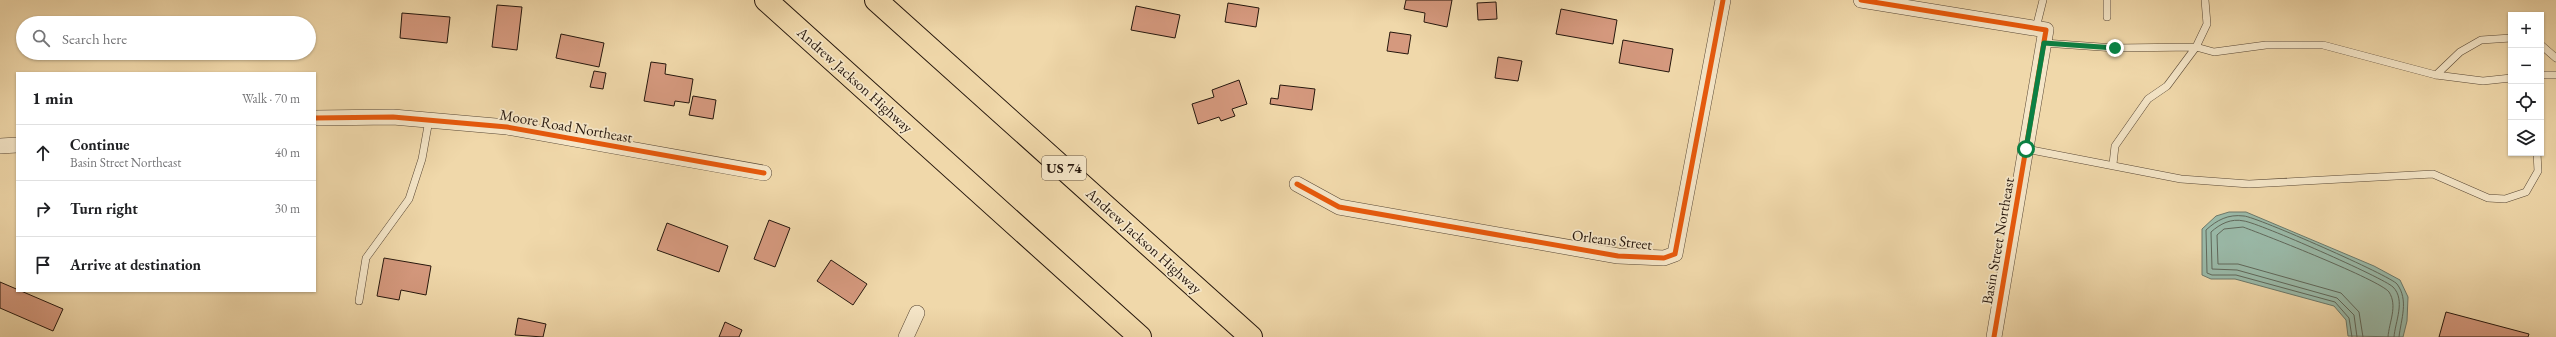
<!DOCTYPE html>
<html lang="en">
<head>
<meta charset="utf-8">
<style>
  body { margin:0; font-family:"EB Garamond",serif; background:#f2f2f2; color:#202124 }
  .controls { position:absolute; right:12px; top:12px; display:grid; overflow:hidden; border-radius:0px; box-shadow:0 1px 3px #0004 }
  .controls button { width:36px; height:36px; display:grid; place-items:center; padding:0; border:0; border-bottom:1px solid #e0e0e0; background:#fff; color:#202124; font:20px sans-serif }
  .stop { position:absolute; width:12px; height:12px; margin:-9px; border:3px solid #0b8043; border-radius:50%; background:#fff }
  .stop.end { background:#0b8043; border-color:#fff; box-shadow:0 1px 4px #0008 }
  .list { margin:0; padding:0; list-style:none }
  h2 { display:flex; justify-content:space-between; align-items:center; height:52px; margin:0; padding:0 16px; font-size:17px }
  h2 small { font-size:13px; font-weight:400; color:#757577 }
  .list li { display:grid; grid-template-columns:26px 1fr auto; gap:12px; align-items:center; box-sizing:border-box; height:56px; padding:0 16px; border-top:1px solid #e0e0e0 }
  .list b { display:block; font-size:15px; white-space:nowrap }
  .list p { margin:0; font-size:13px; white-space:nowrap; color:#757577 }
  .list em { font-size:13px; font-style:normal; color:#757577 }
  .icon { flex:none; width:22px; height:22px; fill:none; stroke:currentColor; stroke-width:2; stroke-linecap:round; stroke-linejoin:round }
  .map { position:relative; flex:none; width:2556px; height:337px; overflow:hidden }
  .search { position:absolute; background:#fff; box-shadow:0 1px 3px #0004; left:16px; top:16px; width:300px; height:44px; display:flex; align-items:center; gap:10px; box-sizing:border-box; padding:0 14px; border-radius:22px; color:#757577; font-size:15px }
  .panel { position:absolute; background:#fff; box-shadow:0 1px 3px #0004; left:16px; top:72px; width:300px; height:220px; border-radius:0px }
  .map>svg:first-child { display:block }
  .water { fill:#9abaa9; stroke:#6c796b }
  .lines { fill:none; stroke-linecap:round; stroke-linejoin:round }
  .shore { stroke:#60685b; stroke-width:1 }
  .building { fill:#d5997e; stroke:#26170d }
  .service-casing { stroke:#584734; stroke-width:8 }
  .minor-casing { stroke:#584734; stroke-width:16 }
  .motorway-casing { stroke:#26170d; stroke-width:24 }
  .service { stroke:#f5e6c8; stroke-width:7 }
  .minor { stroke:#f5e6c8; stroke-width:15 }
  .motorway { stroke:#f0d8aa; stroke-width:22 }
  .cycleway-casing { stroke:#f5e6c8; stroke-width:8 }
  .cycleway { stroke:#e8590c; stroke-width:5 }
  .route { stroke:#0b8043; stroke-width:5 }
  .labels { text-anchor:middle; stroke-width:3.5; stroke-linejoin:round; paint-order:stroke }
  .shield { fill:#f5e6c8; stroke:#645545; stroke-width:1 }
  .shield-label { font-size:14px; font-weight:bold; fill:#26170d }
  .street-label { font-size:15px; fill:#26170d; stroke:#f5e6c8 }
</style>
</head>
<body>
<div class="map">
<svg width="2556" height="337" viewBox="0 0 2556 337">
  <rect width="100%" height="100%" fill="#f0d8aa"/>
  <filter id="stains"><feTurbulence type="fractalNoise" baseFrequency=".005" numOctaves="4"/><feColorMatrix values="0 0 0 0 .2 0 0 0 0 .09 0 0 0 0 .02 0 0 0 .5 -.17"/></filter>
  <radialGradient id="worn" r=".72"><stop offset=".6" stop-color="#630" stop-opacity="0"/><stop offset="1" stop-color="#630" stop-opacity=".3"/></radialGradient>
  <path class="water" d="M2229,212H2246L2374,266L2400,280L2408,297L2407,321L2403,337L2348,336L2346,320L2334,306L2235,279H2211L2202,275V229L2216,216Z"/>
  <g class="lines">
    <path class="shore" d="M2352,337L2349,318L2335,302L2236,275H2212L2207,273L2206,230C2217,220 2228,214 2244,216C2257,217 2391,276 2397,284C2409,300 2401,319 2399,337
      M2357,337L2354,315L2337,298L2237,270L2212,269L2211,232C2220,224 2231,218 2244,221C2259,223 2384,278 2393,287C2406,300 2395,322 2394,337
      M2363,337L2359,312L2341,293L2238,264H2218L2217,235L2224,229L2243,227C2265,235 2380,280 2389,292C2398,306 2389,322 2388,337"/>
  </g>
  <path class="building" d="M1406,0H1452L1447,27L1424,22L1425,13L1404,9Z
    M1496,2L1497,19L1478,20L1477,3Z
    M1228,3L1259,8L1256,27L1225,22Z
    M497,5L522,7L517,50L492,47Z
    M1136,6L1180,15L1175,38L1131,30Z
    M1561,9L1617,20L1613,44L1556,34Z
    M402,13L450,17L447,43L400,38Z
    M1390,32L1411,35L1408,54L1387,51Z
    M561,34L604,43L599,67L556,58Z
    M1623,40L1673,49L1669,72L1619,63Z
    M1498,57L1522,61L1518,81L1495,78Z
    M651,62L666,64L665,74L693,79L689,103L675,101L674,106L644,101Z
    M594,71L606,73L603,89L590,87Z
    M1239,80L1247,104L1232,109L1235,116L1221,121L1219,117L1198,124L1192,104L1214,97L1212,90Z
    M1280,85L1315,89L1312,110L1270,104L1271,98L1278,99Z
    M693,96L716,100L713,119L689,115Z
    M769,220L790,228L775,267L754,259Z
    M667,223L728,246L719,272L657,250Z
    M384,258L431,266L426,295L401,290L399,300L377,296Z
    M831,260L867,284L853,305L817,281Z
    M0,282L63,309L53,331L0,308Z
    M2446,312L2529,334L2528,337H2439Z
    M518,318L546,324L543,337L515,335Z
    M725,322L742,330L739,337H719Z"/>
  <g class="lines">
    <defs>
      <path id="service" d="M2107,17V0
        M2036,28L2043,0
        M2044,43L2115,48L2196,47L2214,52L2266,45H2323L2436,75L2483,81L2511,78
        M2541,45L2556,58
        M2436,75L2460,52L2481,40L2511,38
        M2541,75H2556
        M2026,149L2181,179L2249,184L2433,174L2488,198L2505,199L2526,192L2538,171L2537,153
        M2113,164L2115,146L2148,99L2167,86L2196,47L2207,24L2205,0
        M359,301L366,258L409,199L422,159L429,120"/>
      <path id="minor" d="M1861,0L2046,30L1994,337
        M315,118L393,117L507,127L764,173
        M0,146L17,145
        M1297,184L1339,207L1618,256L1664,258L1675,254L1723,0
        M906,337L917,313"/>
      <path id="motorway" d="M766,0L1140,337
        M876,0L1251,337"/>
    </defs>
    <use href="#service" class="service-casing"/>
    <use href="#minor" class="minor-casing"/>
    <use href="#motorway" class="motorway-casing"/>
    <use href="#service" class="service"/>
    <use href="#minor" class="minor"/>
    <use href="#motorway" class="motorway"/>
    <defs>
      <path id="cycleway" d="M1861,0L2046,30L1994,337
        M315,118L393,117L507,127L764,173
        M1297,184L1339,207L1618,256L1664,258L1675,254L1723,0"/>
    </defs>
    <use href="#cycleway" class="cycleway-casing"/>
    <use href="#cycleway" class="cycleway"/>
  </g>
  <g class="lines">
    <path class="route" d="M2026,149L2044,43L2115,48"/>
  </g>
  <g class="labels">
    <rect class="shield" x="1042" y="156" width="44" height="24" rx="3"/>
    <g class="shield-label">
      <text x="1064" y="173">US 74</text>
    </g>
    <g class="street-label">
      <text transform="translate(855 80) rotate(42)" y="5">Andrew Jackson Highway</text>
      <text transform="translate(566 126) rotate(10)" y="5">Moore Road Northeast</text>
      <text transform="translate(1612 240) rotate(7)" y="5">Orleans Street</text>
      <text transform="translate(1144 241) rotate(42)" y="5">Andrew Jackson Highway</text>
      <text transform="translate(1998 241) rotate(-80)" y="5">Basin Street Northeast</text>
    </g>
  </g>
  <rect width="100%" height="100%" filter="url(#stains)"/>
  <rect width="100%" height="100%" fill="url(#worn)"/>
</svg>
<div class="controls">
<button>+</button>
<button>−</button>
<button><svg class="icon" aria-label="locate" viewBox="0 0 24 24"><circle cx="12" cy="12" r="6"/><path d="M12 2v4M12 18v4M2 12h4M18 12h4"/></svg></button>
<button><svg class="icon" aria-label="layers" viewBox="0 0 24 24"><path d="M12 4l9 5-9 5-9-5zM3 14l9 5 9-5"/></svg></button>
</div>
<div class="stop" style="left:2026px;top:149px"></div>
<div class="stop end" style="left:2115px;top:48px"></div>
<div class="search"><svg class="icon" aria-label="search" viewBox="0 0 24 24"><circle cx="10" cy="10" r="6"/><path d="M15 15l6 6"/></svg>Search here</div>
<section class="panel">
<h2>1 min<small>Walk · 70 m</small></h2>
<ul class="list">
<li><svg class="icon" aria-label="ahead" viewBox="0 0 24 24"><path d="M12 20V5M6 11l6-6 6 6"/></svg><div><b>Continue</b><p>Basin Street Northeast</p></div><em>40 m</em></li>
<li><svg class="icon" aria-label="right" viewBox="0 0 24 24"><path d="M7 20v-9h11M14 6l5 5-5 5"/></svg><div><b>Turn right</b></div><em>30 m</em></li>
<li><svg class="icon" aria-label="arrive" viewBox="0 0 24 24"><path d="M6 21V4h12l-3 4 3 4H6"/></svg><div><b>Arrive at destination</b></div></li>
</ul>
</section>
</div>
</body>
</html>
